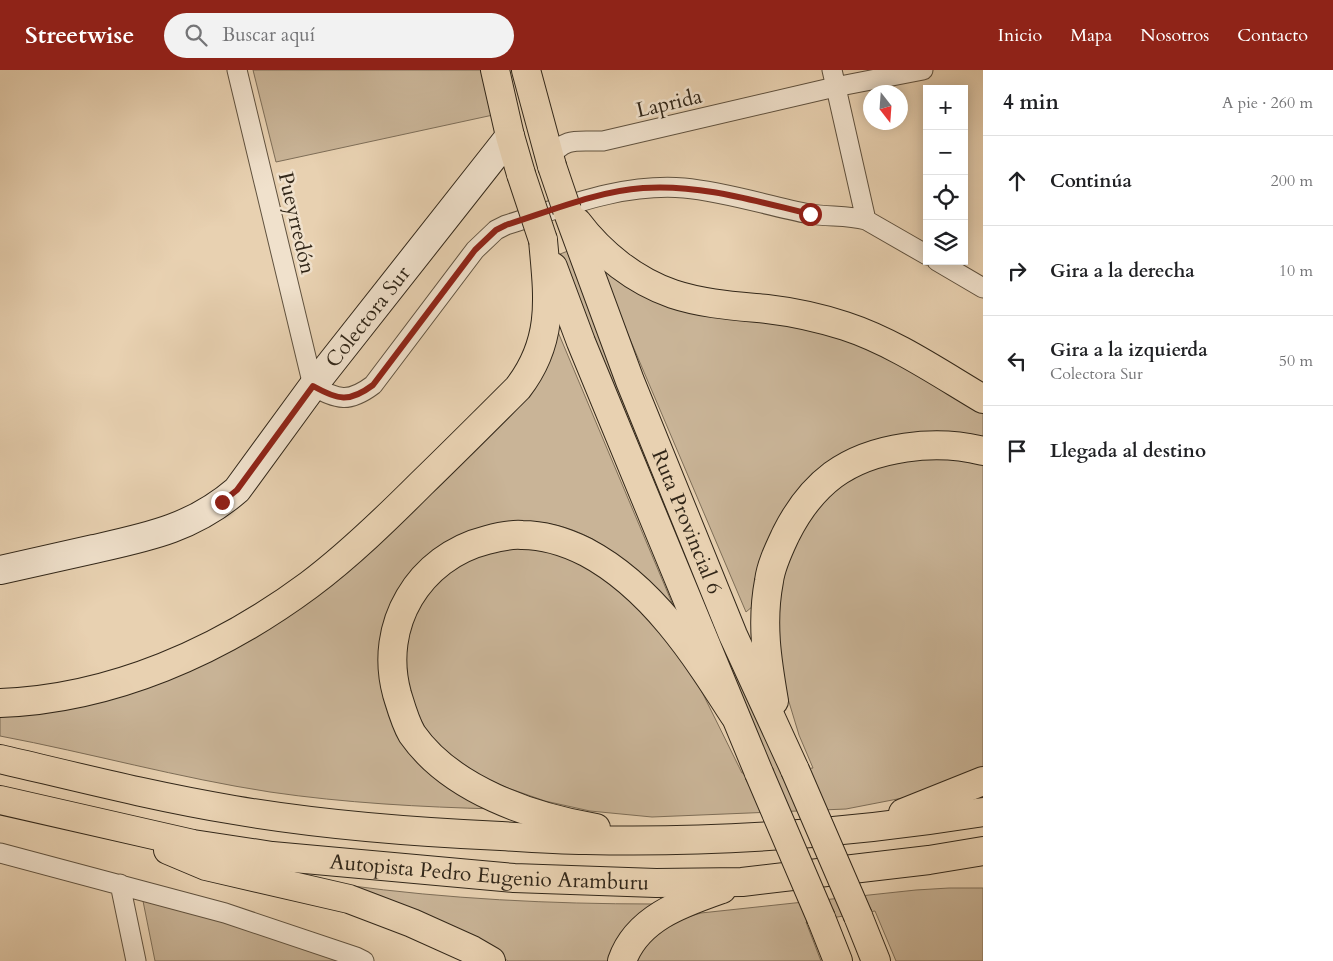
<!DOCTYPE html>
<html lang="es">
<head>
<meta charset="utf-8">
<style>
  body { margin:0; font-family:Cardo,serif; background:#f2f2f2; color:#202124 }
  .controls { position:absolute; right:15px; top:15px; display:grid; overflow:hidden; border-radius:0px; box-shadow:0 2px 12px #0003 }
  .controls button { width:45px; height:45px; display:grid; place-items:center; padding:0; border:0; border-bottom:1px solid #e0e0e0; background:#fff; color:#202124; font:25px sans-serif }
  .compass { position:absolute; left:863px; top:15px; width:45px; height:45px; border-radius:50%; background:#fff; box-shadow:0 2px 12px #0003; rotate:163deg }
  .stop { position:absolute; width:15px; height:15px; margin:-11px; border:4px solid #8f2418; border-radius:50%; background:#fff }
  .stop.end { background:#8f2418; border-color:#fff; box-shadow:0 1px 5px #0008 }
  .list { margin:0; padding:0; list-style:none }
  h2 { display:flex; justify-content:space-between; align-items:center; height:65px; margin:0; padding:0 20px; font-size:21px }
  h2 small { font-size:16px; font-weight:400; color:#757577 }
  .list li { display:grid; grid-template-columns:32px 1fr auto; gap:15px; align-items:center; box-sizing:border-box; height:90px; padding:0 20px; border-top:1px solid #e0e0e0 }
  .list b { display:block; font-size:19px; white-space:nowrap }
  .list p { margin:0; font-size:16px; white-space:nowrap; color:#757577 }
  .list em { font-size:16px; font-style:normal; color:#757577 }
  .icon { flex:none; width:28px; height:28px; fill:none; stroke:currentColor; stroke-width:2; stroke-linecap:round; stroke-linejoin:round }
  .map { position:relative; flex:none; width:983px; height:891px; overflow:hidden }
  header { display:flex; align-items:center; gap:30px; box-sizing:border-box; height:70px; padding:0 25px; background:#8f2418; color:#fff }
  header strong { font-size:24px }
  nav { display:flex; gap:28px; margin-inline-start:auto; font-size:18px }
  .search { width:350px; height:45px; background:#f2f2f2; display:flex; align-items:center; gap:12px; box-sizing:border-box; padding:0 18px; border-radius:28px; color:#757577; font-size:19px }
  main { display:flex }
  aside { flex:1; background:#fff }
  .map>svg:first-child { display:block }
  .green { fill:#c9b497; stroke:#7e6e58 }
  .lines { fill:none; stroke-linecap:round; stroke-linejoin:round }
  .street-casing { stroke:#60523f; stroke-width:21 }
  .secondary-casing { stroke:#322719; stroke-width:30 }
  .highway-casing { stroke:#322719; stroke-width:30 }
  .street { stroke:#f0e1cc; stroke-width:19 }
  .secondary { stroke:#f0e1cc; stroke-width:28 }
  .highway { stroke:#e8d1b1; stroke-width:28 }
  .highway-bridge-casing { stroke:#322719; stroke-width:30; stroke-linecap:butt }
  .highway-bridge { stroke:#e8d1b1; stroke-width:28 }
  .route { stroke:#8f2418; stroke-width:6 }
  .labels { text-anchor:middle; stroke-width:5; stroke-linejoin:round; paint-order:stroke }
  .street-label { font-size:21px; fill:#322719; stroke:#f0e1cc }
</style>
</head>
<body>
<header>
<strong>Streetwise</strong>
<div class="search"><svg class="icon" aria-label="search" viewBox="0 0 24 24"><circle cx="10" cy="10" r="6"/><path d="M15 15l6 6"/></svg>Buscar aquí</div>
<nav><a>Inicio</a><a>Mapa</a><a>Nosotros</a><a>Contacto</a></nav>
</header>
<main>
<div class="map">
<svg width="983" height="891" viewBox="0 0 983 891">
  <rect width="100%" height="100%" fill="#e8d1b1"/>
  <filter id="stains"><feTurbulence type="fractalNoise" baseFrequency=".004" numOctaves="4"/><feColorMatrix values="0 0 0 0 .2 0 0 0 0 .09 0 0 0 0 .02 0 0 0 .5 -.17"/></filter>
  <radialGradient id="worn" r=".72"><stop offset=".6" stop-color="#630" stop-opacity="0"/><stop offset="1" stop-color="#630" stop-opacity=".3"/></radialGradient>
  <path class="green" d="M253,0H483L493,45L276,92Z
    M568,181L783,701L813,698L799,665L782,609L778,581L779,513L798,465L830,423L853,406L903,387L983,390V703L913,726L846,739L652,747L590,741L545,731L505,717L485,708L467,699L444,682L428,663L416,641L402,593L410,550L434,511L494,476L565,481L618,514L681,585L703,624L742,703L770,701L569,209L560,184Z
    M600,191L837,262L983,336V367L937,361L902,365L851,385L753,536L746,542L621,248Z
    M558,262L675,540C649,516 625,487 594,470C539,439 477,449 429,485L384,623L496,739C421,737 345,733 270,722C179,708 90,683 0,666V640L247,564Z
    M345,815C448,829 551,834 654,834L613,891H508L492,881Z
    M949,818H983V891H896L875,841L806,852L821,891H634C655,862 666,853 701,843L916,820Z
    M143,831L225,849L352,891H155Z"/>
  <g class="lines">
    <defs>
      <path id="street" d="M237,0L313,316C338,330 349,333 373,315L475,180L496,160L506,155C564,137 622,113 684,118C727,122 768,136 810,144C829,147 848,145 866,150L927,185
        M832,0L866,150
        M550,88C565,66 579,72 603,71L835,17L923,0
        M937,191L983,218
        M0,783L225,843L356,887L364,891
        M120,814L136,891"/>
      <g id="secondary">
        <path id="s1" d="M0,500C31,493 62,486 94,479C148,467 193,458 237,420L313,316L510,66"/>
      </g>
      <g id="highway">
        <path d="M495,0L510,66L521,104"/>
        <path d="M526,0L552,96"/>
        <path id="s2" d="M567,140L630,311L733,565L795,700"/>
        <path d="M577,152C601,184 635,211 673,224C703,234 736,236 767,239C793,242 820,248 845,256C894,272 939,303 983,329"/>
        <path d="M553,197L581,272L759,703"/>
        <path d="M774,631C767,590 761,553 769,511C771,495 779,479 786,464C797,442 813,420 833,405C873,376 936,369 983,381"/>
        <path d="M0,633C112,629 220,581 309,515C349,485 386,449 421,414C454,382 486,350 518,318C555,270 548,226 543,170"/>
        <path d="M0,689C77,707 155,727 234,740C322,755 411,762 501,766C529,768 558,770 586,770C718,773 852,763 983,742"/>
        <path id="s3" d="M0,730L193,774L272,786L514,808L656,813L742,812L929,790L983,781"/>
        <path d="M903,743L983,711"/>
        <path d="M596,758C532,747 451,720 412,664C405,652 401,637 397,624C378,555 419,487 487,470C498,467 510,464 522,465C544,465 566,472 586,482C652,517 695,584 734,645"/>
        <path d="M168,780L206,796L349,829L412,853L472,880L491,891"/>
        <path d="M858,846L876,891"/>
        <path d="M821,848L838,891"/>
        <path d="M622,891C637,848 682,833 722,819"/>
      </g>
    </defs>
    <use href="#street" class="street-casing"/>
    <use href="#secondary" class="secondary-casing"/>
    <use href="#highway" class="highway-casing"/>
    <use href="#street" class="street"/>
    <use href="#secondary" class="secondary"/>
    <use href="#highway" class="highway"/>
    <defs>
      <path id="highway-bridge" d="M552,96L567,140
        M521,104L543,170
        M795,700L858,846
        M759,703L821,848"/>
    </defs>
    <use href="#highway-bridge" class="highway-bridge-casing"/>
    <use href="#highway-bridge" class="highway-bridge"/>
  </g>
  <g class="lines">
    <path class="route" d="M222,432L237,420L313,316C338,330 349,333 373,315L475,180L496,160L506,155C550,141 598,121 643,118C700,114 755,131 810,144"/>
  </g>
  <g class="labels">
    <g class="street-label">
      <text transform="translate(669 33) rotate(-13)" y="7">Laprida</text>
      <text transform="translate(297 153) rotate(77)" y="7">Pueyrredón</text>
      <text dy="7" stroke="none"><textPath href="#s1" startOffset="470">Colectora Sur</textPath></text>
      <text dy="7" stroke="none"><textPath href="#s2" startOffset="334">Ruta Provincial 6</textPath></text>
      <text dy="7" stroke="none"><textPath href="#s3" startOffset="496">Autopista Pedro Eugenio Aramburu</textPath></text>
    </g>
  </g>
  <rect width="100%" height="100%" filter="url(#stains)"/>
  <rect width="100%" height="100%" fill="url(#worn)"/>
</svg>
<div class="controls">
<button>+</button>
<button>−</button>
<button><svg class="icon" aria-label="locate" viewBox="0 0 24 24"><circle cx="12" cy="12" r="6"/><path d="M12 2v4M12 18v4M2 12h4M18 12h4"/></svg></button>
<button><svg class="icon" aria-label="layers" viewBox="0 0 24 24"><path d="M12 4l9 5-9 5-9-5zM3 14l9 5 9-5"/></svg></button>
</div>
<svg class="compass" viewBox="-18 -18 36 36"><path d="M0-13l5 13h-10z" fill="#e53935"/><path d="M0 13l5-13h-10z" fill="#757577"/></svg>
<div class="stop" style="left:810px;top:144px"></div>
<div class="stop end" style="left:222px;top:432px"></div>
</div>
<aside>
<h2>4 min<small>A pie · 260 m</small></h2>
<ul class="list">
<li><svg class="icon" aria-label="ahead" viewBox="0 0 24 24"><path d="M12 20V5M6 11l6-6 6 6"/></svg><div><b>Continúa</b></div><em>200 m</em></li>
<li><svg class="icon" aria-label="right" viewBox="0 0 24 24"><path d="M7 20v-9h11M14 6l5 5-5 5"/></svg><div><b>Gira a la derecha</b></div><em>10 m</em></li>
<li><svg class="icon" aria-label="left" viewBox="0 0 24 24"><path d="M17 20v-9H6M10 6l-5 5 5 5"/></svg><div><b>Gira a la izquierda</b><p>Colectora Sur</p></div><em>50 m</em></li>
<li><svg class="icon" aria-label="arrive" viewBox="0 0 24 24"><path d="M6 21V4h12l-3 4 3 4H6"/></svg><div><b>Llegada al destino</b></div></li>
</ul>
</aside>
</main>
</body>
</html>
